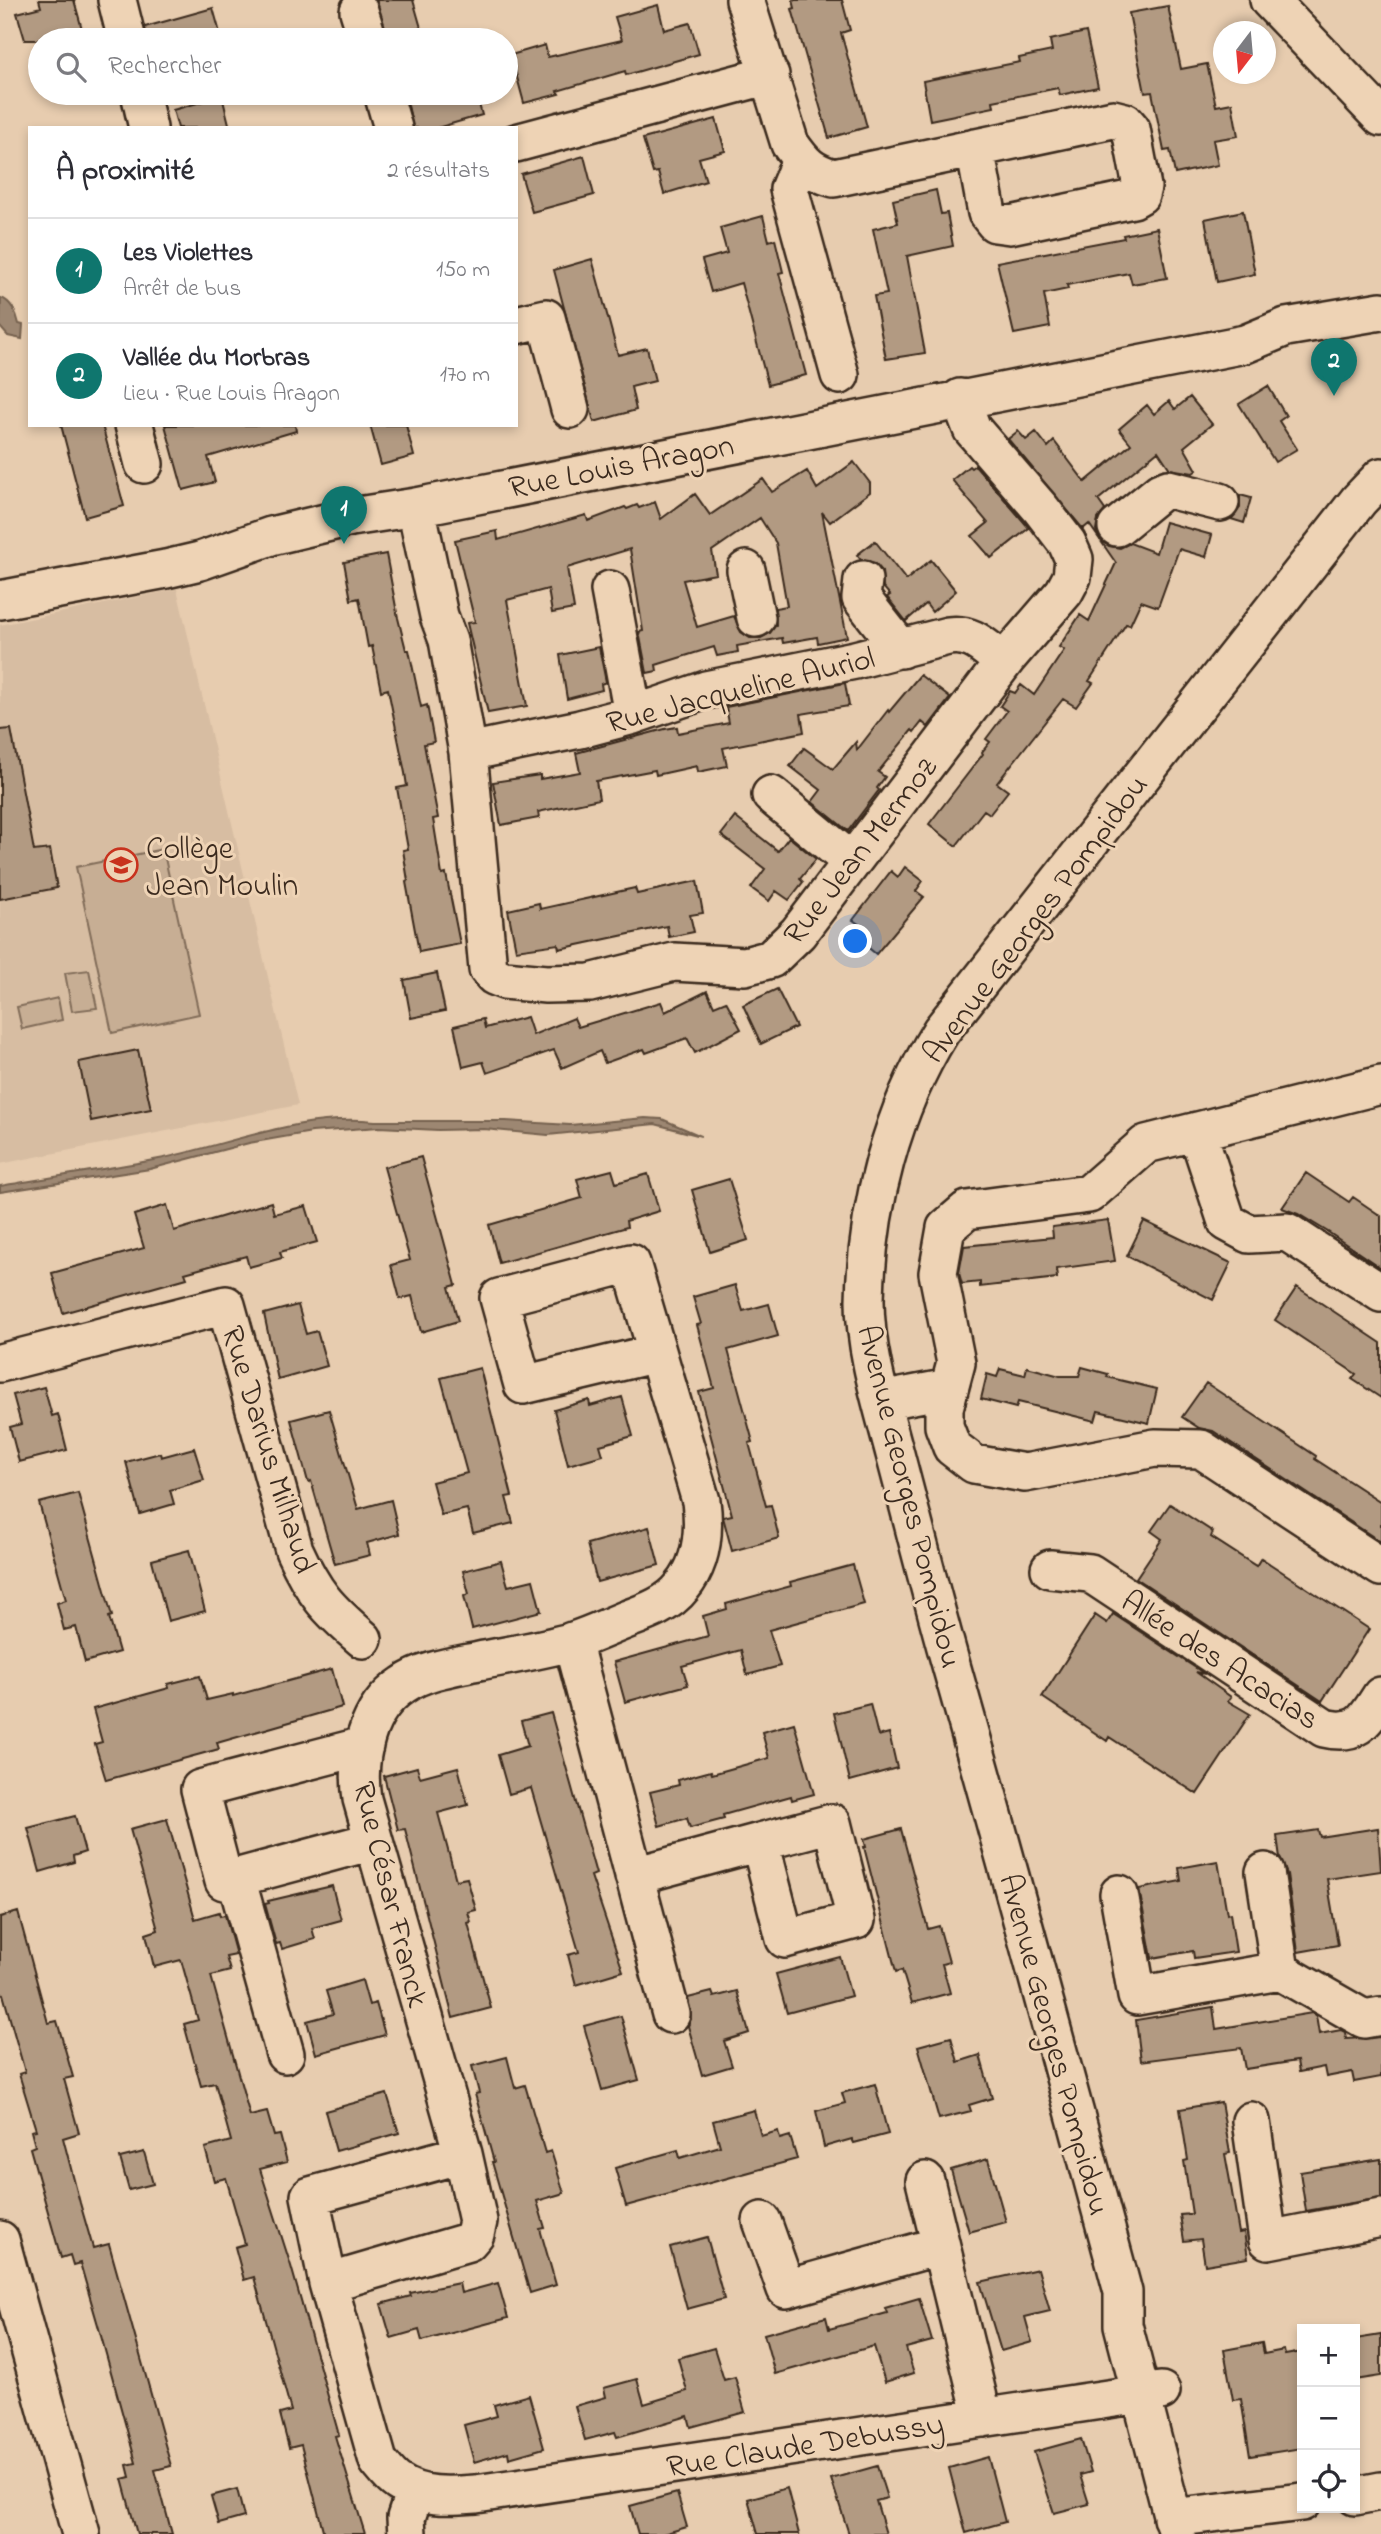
<!DOCTYPE html>
<html lang="fr">
<head>
<meta charset="utf-8">
<style>
  body { margin:0; font-family:"Indie Flower",sans-serif; background:#f7f7f7; color:#2b2b33 }
  .controls { position:absolute; right:21px; bottom:21px; display:grid; overflow:hidden; border-radius:0px; box-shadow:0 4px 10px #0003 }
  .controls button { width:63px; height:63px; display:grid; place-items:center; padding:0; border:0; border-bottom:2px solid #e1e1e2; background:#fff; color:#2b2b33; font:35px sans-serif }
  .compass { position:absolute; left:1213px; top:21px; width:63px; height:63px; border-radius:50%; background:#fff; box-shadow:0 4px 10px #0003; rotate:196deg }
  .you { position:absolute; left:856px; top:942px; width:24px; height:24px; margin:-18px; border:5px solid #fff; border-radius:50%; background:#1a73e8; box-shadow:0 0 0 10px #1a73e833 }
  .badge { display:grid; place-items:center; width:46px; height:46px; border-radius:50%; background:#0f766e; color:#fff; font-size:23px; font-weight:700 }
  .pin { position:absolute; translate:-50% -58px; filter:drop-shadow(0 2px 4px #0008) }
  .pin::after { content:''; position:absolute; top:37px; width:24px; height:21px; background:inherit; clip-path:polygon(0 0,100% 0,50% 100%) }
  .list { margin:0; padding:0; list-style:none }
  h2 { display:flex; justify-content:space-between; align-items:center; height:91px; margin:0; padding:0 28px; font-size:30px }
  h2 small { font-size:23px; font-weight:400; color:#7c7c81 }
  .list li { display:grid; grid-template-columns:46px 1fr auto; gap:21px; align-items:center; box-sizing:border-box; height:105px; padding:0 28px; border-top:2px solid #e1e1e2 }
  .list b { display:block; font-size:26px; white-space:nowrap }
  .list p { margin:0; font-size:23px; white-space:nowrap; color:#7c7c81 }
  .list em { font-size:23px; font-style:normal; color:#7c7c81 }
  .icon { flex:none; width:38px; height:38px; fill:none; stroke:currentColor; stroke-width:2; stroke-linecap:round; stroke-linejoin:round }
  .map { position:relative; flex:none; width:1381px; height:2534px; overflow:hidden }
  .search { position:absolute; background:#fff; box-shadow:0 4px 10px #0003; left:28px; top:28px; width:490px; height:77px; display:flex; align-items:center; gap:18px; box-sizing:border-box; padding:0 24px; border-radius:38px; color:#7c7c81; font-size:26px }
  .panel { position:absolute; background:#fff; box-shadow:0 4px 10px #0003; left:28px; top:126px; width:490px; height:301px; border-radius:0px }
  .map>svg:first-child { display:block }
  .built { fill:#d7bda2 }
  .green { fill:#c7ae94; stroke:#816c59; stroke-width:2 }
  .water { fill:#9d8772; stroke:#766250; stroke-width:2 }
  .building { fill:#b29a82; stroke:#3b2a1e; stroke-width:2; fill-rule:evenodd }
  .lines { fill:none; stroke-linecap:round; stroke-linejoin:round }
  .minor-casing { stroke:#3b2a1e; stroke-width:42 }
  .minor { stroke:#eed3b5; stroke-width:37 }
  .labels { text-anchor:middle; stroke-width:6; stroke-linejoin:round; paint-order:stroke }
  .street-label { font-size:32px; fill:#3b2a1e; stroke:#eed3b5 }
  .poi-label { font-size:32px; fill:#3b2a1e; stroke:#eed3b5; text-anchor:start }
</style>
</head>
<body>
<div class="map">
<svg width="1381" height="2534" viewBox="0 0 1381 2534">
  <rect width="100%" height="100%" fill="#e7ccaf"/>
  <filter id="ink" filterUnits="userSpaceOnUse"><feTurbulence type="fractalNoise" baseFrequency=".0143" numOctaves="2"/><feDisplacementMap in="SourceGraphic" scale="14" xChannelSelector="R" yChannelSelector="G"/><feConvolveMatrix kernelMatrix="1 2 1 2 8 2 1 2 1" color-interpolation-filters="sRGB"/></filter>
  <g filter="url(#ink)">
    <path class="built" d="M177,589L298,1105L0,1164V625Z"/>
    <path class="green" d="M163,849L199,1014L112,1033L76,867Z
      M89,970L97,1008L72,1011L65,973Z
      M58,998L62,1020L22,1029L17,1007Z"/>
    <path class="water" d="M1,298C11,301 17,314 19,324L23,325L22,339L8,336L0,327Z
      M645,1118L662,1119L701,1136L655,1124L548,1135L484,1129L438,1130L379,1127L312,1132L249,1143L150,1169L0,1192V1186C53,1177 106,1169 159,1159C231,1144 300,1113 375,1121H506L570,1125Z"/>
    <path class="building" d="M39,0H74L85,40H25L17,13L41,7Z
      M376,0H413L421,28L388,37Z
      M793,0H842L850,30L841,33L867,127L829,138L792,9L795,8Z
      M658,5L664,30L690,23L699,54L626,75L625,71L557,91L559,94L524,103L511,55L545,45L548,57L622,40L615,17Z
      M1168,6L1181,69L1207,64L1216,106L1232,103L1238,136L1213,140L1218,165L1175,174L1170,150L1164,151L1152,92L1145,93L1129,13Z
      M213,8L222,40H147L145,27Z
      M1086,32L1098,87L1060,95L1058,88L993,101L994,107L930,120L923,81L1020,62L1019,58L1052,51L1050,40Z
      M436,93H476L482,115L437,128H413L407,101Z
      M222,96L230,128H178L173,110Z
      M716,119L725,151L699,158L706,181L664,194L658,172L653,173L643,139Z
      M584,156L594,195L532,212L521,174Z
      M936,190L941,214L947,213L953,246L907,256L925,353L886,359L874,296L887,294L873,229L898,223L893,200Z
      M1243,211L1255,274L1217,282L1205,219Z
      M763,216L769,241L775,239L783,272L779,273L806,375L768,385L741,283L711,292L702,260L727,253L720,228Z
      M1157,228L1167,278L1132,284L1129,273L1067,285L1068,289L1044,294L1050,327L1014,334L997,262L1124,238L1123,235Z
      M592,259L618,355L647,348L655,381L631,387L636,410L594,422L554,270Z
      M1268,386L1286,416L1279,421L1297,449L1275,462L1239,404Z
      M1190,397L1212,424L1184,447L1197,470L1193,473L1170,469L1158,451L1098,500L1105,510L1098,519L1096,530L1100,540L1109,546L1120,548L1130,543L1156,553L1165,522L1212,535L1206,557L1179,549L1158,607L1141,601L1130,625L1126,624L1089,681L1093,683L1076,707L1063,699L997,783L1008,791L990,814L984,810L956,846L929,824L983,754L982,752L990,742L986,739L1007,711L1000,706L1010,691L1015,693L1021,685L1034,695L1064,650L1059,647L1080,615L1089,621L1116,563L1089,524L1083,529L1008,439L1018,431L1026,440L1036,432L1048,447L1054,441L1085,482L1131,444L1119,429L1147,405L1154,414L1169,401L1175,409Z
      M61,425H102L124,506L85,517Z
      M165,425H295L296,431L208,457L215,482L183,490Z
      M370,425H406L414,456L381,465Z
      M854,462L870,483V492L830,522L822,512L847,637L818,643L817,637L783,643L782,638L737,646L738,652L717,656L714,647L656,665L657,671L647,673L639,632L643,631L630,549L567,568L574,609L552,613L548,589L507,600L527,706L488,713L467,623L475,622L455,540L497,531L498,540L586,515L588,521L625,507L627,509L637,505L639,508L655,502L661,519L695,494L710,515L763,479L772,492L807,471L817,489ZM760,518L776,543L787,606L775,608L776,625L770,633L761,638H750L741,632L734,616L697,627L683,580L716,574L712,551Z
      M975,465L1029,528L991,558L972,536L988,523L952,480L969,466L971,468Z
      M1240,495L1251,498L1244,523L1231,519L1240,508Z
      M875,541L906,580L931,560L956,591L932,612L926,604L906,621L887,597L890,595L883,587L882,571L875,563L861,560L857,555Z
      M386,554L398,618L406,650H409L421,707L427,705L434,742L424,744L438,818L433,819L442,875L446,874L460,944L419,952L406,882L408,881L403,850L408,849L397,788L407,786L405,773L388,689L381,691L372,646L368,647L359,598L351,600L344,562Z
      M599,647L606,682L601,684L602,690L567,699L560,655Z
      M920,675L950,698L928,727L922,722L914,732L912,730L878,772L885,777L877,788L879,790L848,831L812,802L821,790L790,766L804,748L833,769L856,742L857,750L888,710L889,712Z
      M845,683L849,706L801,714L804,732L723,748L727,766L698,772L697,766L656,775L655,770L596,781L599,799L538,812L539,818L501,825L493,782L540,775V779L580,772L576,753L665,729L677,727L678,733L729,723L726,707Z
      M11,729L34,851L50,849L57,888L0,899V730Z
      M735,817L778,851L789,837L816,859L800,879L803,882L789,900L776,891L769,901L751,888L765,869L721,835Z
      M905,867L923,881L916,891L924,897L876,954L853,935L860,925L853,920L891,871L898,877Z
      M697,881L703,913L690,915L694,932L669,937L667,926L559,949L558,944L516,950L508,910L539,903L540,909L635,888L637,894Z
      M437,973L445,1011L411,1018L404,980Z
      M777,989L796,1027L761,1044L743,1005Z
      M707,991L714,1006L726,1001L741,1029L695,1053L687,1038L646,1053L644,1049L605,1063L600,1051L562,1068L554,1050L487,1073L483,1062L463,1067L454,1026L483,1019L485,1028L527,1017L533,1035L574,1018L578,1027L661,1002L665,1012Z
      M138,1050L151,1109L91,1121L79,1062Z
      M421,1157L456,1285L449,1287L458,1321L421,1332L412,1296L400,1299L391,1265L410,1260L384,1167Z
      M612,1170L616,1183L648,1174L659,1211L626,1221L627,1227L499,1263L489,1225L582,1198L577,1179Z
      M1306,1173L1349,1202L1353,1197L1381,1216V1268L1328,1232L1298,1214L1282,1208Z
      M729,1179L748,1240L710,1252L692,1190Z
      M271,1202L274,1214L306,1206L317,1242L280,1252L282,1258L249,1267L246,1256L185,1273L187,1278L63,1313L52,1273L144,1248L134,1215L167,1205L174,1231Z
      M1108,1220L1115,1261L1056,1269L1057,1278L980,1287V1282L962,1284L959,1273L964,1246L1053,1237L1052,1227Z
      M1144,1221L1231,1263L1213,1300L1127,1256Z
      M735,1285L743,1311L769,1304L778,1336L728,1350L753,1442L749,1443L766,1506L771,1505L779,1538L732,1551L723,1517L732,1515L699,1392L714,1388L697,1325L701,1324L693,1297Z
      M1297,1287L1381,1343V1398L1352,1379L1356,1374L1275,1320Z
      M298,1305L306,1334L317,1331L327,1366L278,1380L264,1314Z
      M1027,1367L1060,1376H1079L1082,1367L1108,1374L1107,1377L1157,1389L1149,1423L1098,1411L1095,1421L1018,1402L1016,1408L981,1399L987,1374L997,1377L1000,1369L1025,1375Z
      M480,1368L512,1496L506,1497L513,1523L473,1533L467,1509L441,1515L432,1482L467,1473L441,1378Z
      M1206,1383L1316,1456L1315,1459L1381,1502V1542L1213,1431L1199,1428L1182,1417Z
      M44,1387L52,1416L58,1414L67,1450L19,1462L10,1427L21,1424L13,1395Z
      M622,1397L633,1436L600,1445L603,1455L568,1465L554,1410L589,1400L590,1406Z
      M329,1410L358,1509L391,1500L399,1534L367,1543L370,1555L335,1564L311,1481L308,1482L291,1420Z
      M194,1448L204,1480L170,1490L174,1504L140,1514L126,1462L160,1453L161,1457Z
      M78,1493L112,1616L109,1617L119,1652L85,1662L76,1627L64,1630L57,1603L66,1600L39,1503Z
      M1170,1504L1213,1532L1211,1537L1256,1566L1261,1558L1369,1629L1322,1701L1136,1578L1162,1539L1151,1531Z
      M649,1527L659,1565L597,1582L587,1544Z
      M189,1550L205,1611L168,1621L152,1560Z
      M501,1561L508,1586L533,1580L541,1611L472,1629L464,1596L469,1594L463,1571Z
      M853,1565L864,1604L769,1630L780,1666L747,1675L741,1650L682,1666L688,1685L625,1702L614,1662L708,1636L703,1616L727,1609L726,1604L791,1586L790,1582Z
      M1113,1614L1205,1674L1196,1672L1231,1697L1228,1701L1250,1714L1197,1794L1109,1737L1107,1741L1042,1697L1095,1615L1107,1623Z
      M332,1669L342,1707L217,1743L219,1749L106,1780L95,1744L102,1742L93,1709L169,1688L168,1684L200,1676L207,1700L233,1694V1696Z
      M870,1704L878,1736L889,1733L897,1768L850,1781L834,1713Z
      M551,1713L596,1874L591,1876L623,1971L576,1985L568,1955L579,1952L531,1788L509,1794L498,1755L528,1746L521,1721Z
      M794,1723L814,1794L792,1800L791,1796L723,1815L724,1819L690,1828L687,1818L659,1826L650,1792L679,1785L678,1780L711,1771L712,1774L769,1758L762,1732Z
      M417,1767L420,1777L458,1767L468,1805L438,1813L456,1880L467,1878L476,1910L468,1912L471,1922L468,1923L491,2008L453,2018L405,1829L398,1830L384,1776Z
      M75,1816L85,1852L73,1856L74,1862L40,1872L28,1828Z
      M167,1819L195,1919L219,1912L220,1916L225,1915L236,1955L226,1957L230,1971L211,1976L250,2116L267,2112L274,2136L280,2135L287,2162L260,2169L291,2266L339,2435L335,2436L365,2534H324L301,2445L289,2448L280,2414L291,2411L254,2277L244,2280L235,2247L245,2244L226,2178L214,2181L205,2148L231,2141L215,2083L201,2086L184,2024L198,2020L181,1960L154,1967L146,1934L158,1930L130,1829Z
      M1378,1828L1381,1871L1327,1879L1338,1945L1298,1952L1287,1874L1280,1858L1277,1836L1318,1830L1320,1837Z
      M901,1829L928,1929L939,1926L949,1962L942,1964L950,1993L912,2003L902,1970L896,1972L864,1847H866L864,1839Z
      M1218,1861L1227,1914L1230,1913L1236,1952L1194,1958L1193,1951L1152,1958L1139,1889L1181,1881L1179,1868Z
      M332,1886L341,1920L312,1928L315,1939L282,1949L280,1943L276,1944L265,1904L269,1903L268,1901Z
      M18,1912L48,2023L57,2021L73,2077L64,2079L79,2133L63,2138L80,2203L93,2248L109,2244L171,2466L155,2470L172,2534H137L122,2479L130,2477L127,2465L136,2463L98,2325L80,2263L73,2265L70,2255L61,2258L30,2148L35,2146L31,2131L36,2130L19,2074L25,2072L3,1994L0,1995V1917Z
      M840,1957L851,1996L787,2013L776,1974Z
      M362,1980L369,2005L376,2003L385,2035L316,2054L307,2021L333,2014L326,1991Z
      M737,1991L749,2033L724,2041L732,2066L702,2075L688,2026L691,2019L688,1998L712,1992L714,1997Z
      M1213,2007L1216,2029L1312,2013L1316,2016L1319,2034L1341,2030L1345,2032L1346,2039L1381,2037V2077L1354,2082L1352,2072L1326,2077L1324,2067L1299,2072L1297,2061L1245,2069L1241,2048L1141,2061L1136,2020Z
      M621,2016L639,2080L602,2090L584,2026Z
      M951,2037L958,2062L980,2055L992,2098L969,2105L971,2111L939,2119L918,2046Z
      M507,2057L515,2088L525,2085L545,2153L551,2151L564,2193L537,2201L545,2228L540,2229L556,2285L530,2293L492,2162H494L475,2094L479,2093L472,2066Z
      M875,2084L888,2134L854,2143L852,2139L824,2147L816,2111L845,2103L842,2093Z
      M387,2094L399,2133L336,2151L325,2111Z
      M1221,2102L1230,2153L1225,2154L1230,2181L1239,2233L1244,2232L1248,2258L1205,2265L1201,2239L1184,2241L1180,2215L1192,2214L1184,2161L1188,2160L1180,2109Z
      M754,2110L761,2136L778,2131L780,2139L790,2136L797,2159L626,2206L615,2168L678,2150L680,2158L720,2146L713,2121Z
      M144,2152L153,2184L129,2190L120,2158Z
      M988,2159L1006,2222L969,2232L951,2170Z
      M1381,2159V2198L1306,2211L1300,2172Z
      M707,2237L724,2299L687,2309L670,2247Z
      M1038,2269L1050,2311L1025,2317L1032,2342L1001,2351L980,2282Z
      M459,2283L461,2293L498,2283L508,2318L422,2341L419,2330L391,2338L381,2304L411,2296L410,2293Z
      M919,2298L932,2341L906,2348L914,2373L885,2382L874,2346L775,2374L764,2334L826,2317L829,2329L887,2313L885,2308Z
      M1381,2335V2376L1355,2380V2339Z
      M1262,2343L1264,2354L1284,2350L1285,2355L1302,2352V2448L1250,2456L1241,2399L1233,2400L1224,2350Z
      M714,2348L724,2380L735,2377L745,2412L691,2427L688,2416L617,2437L615,2432L585,2440L575,2406L606,2397L604,2388L637,2379L644,2404L687,2391L678,2358Z
      M529,2395L544,2448L509,2458L508,2452L474,2462L464,2425L497,2416L494,2405Z
      M1081,2439L1091,2472L1080,2475L1089,2504L1054,2513L1034,2452Z
      M988,2457L1005,2522L966,2533L949,2468Z
      M877,2466L887,2498L876,2501L886,2534H849L831,2479Z
      M787,2488L799,2534H758L748,2499Z
      M237,2489L244,2517L219,2524L211,2496Z
      M677,2493L687,2527L663,2534H638L630,2506Z"/>
    <g class="lines">
      <defs>
        <path id="minor" d="M117,0L127,40
          M745,0L790,144C804,164 811,172 834,178L1113,119L1125,122L1131,129L1142,187L1140,195L1133,199L1010,225L995,223L987,213L975,148
          M1269,0L1381,117
          M359,11L368,40
          M140,93L148,128
          M383,93L393,128
          M516,143L770,75
          M801,160L789,189L840,375
          M516,325L546,318L570,409
          M134,425L144,464
          M416,507L439,616L448,640L468,752L488,969L494,976L504,980L546,984L590,983L674,962L745,966L771,959L798,933L1007,658L1064,592L1072,577L1074,559L1067,543L1041,509L972,429L960,398
          M1117,527L1160,492L1168,489L1220,502
          M746,570L756,618
          M863,580L861,598L901,649
          M610,590L633,715
          M0,600L166,569L200,561L271,536L351,517L416,507L1245,344L1286,327L1381,311
          M468,752L580,729L633,715L706,690L855,660L948,636C973,632 985,648 1004,662
          M771,795L852,862
          M1381,1085L1146,1144L1089,1194L967,1210L946,1228L938,1273L956,1363L944,1408V1426L952,1447L974,1464L1025,1473L1155,1448L1201,1449L1381,1567
          M1197,1131L1227,1222L1249,1234L1287,1232L1381,1293
          M0,1363L226,1305L294,1550C314,1594 327,1608 363,1639
          M881,1401L949,1388
          M1050,1569L1090,1573L1324,1728C1358,1736 1365,1721 1381,1696
          M572,1641L671,2014
          M364,1746L200,1789L224,1881L373,1841
          M1265,1872L1280,1971
          M634,1876L760,1842L785,1939L856,1920L832,1823L760,1842
          M236,1878L285,2054
          M1119,1894L1137,1996L1280,1971L1364,2019L1381,2016
          M1251,2121L1268,2240L1381,2218
          M463,2154L310,2196L328,2283L378,2461C384,2468 390,2477 398,2482C420,2498 449,2496 476,2494L1161,2391
          M925,2181L983,2418
          M762,2221L786,2289L939,2246
          M0,2240L81,2534
          M328,2283L468,2242L475,2234L478,2221L463,2154L362,1799C356,1758 366,1709 403,1685C424,1670 455,1666 479,1661C510,1655 543,1650 573,1641C592,1635 610,1626 628,1619C647,1612 669,1604 682,1587C702,1563 705,1532 701,1501L631,1263L499,1298L523,1385L657,1353
          M1355,2496L1381,2491
          M1172,2518L1302,2502
          M407,2534L406,2518L415,2491
          M1177,2534L1123,2325V2292C1066,2080 1009,1869 949,1658C930,1590 913,1522 895,1454C882,1404 865,1352 865,1300C867,1206 892,1110 941,1031L1359,500L1381,477"/>
      </defs>
      <use href="#minor" class="minor-casing"/>
      <use href="#minor" class="minor"/>
    </g>
  </g>
  <defs>
    <symbol id="school-ring" viewBox="-11 -11 22 22"><circle r="9.5" fill="#eed3b5" stroke="#c8321e" stroke-width="1.5"/><path d="M0-5L7-2L0 1L-7-2ZM-4 1L0 2.5L4 1V4Q0 6-4 4Z" fill="#c8321e"/></symbol>
  </defs>
  <g fill-rule="evenodd">
    <use href="#school-ring" x="102" y="846" width="38" height="38"/>
  </g>
  <g class="labels">
    <g class="street-label">
      <text transform="translate(621 465) rotate(-11)" y="11">Rue Louis Aragon</text>
      <text transform="translate(740 689) rotate(-14)" y="11">Rue Jacqueline Auriol</text>
      <text transform="translate(859 850) rotate(-52)" y="11">Rue Jean Mermoz</text>
      <text transform="translate(1034 918) rotate(-53)" y="11">Avenue Georges Pompidou</text>
      <text transform="translate(270 1449) rotate(73)" y="11">Rue Darius Milhaud</text>
      <text transform="translate(911 1496) rotate(76)" y="11">Avenue Georges Pompidou</text>
      <text transform="translate(1221 1659) rotate(33)" y="11">Allée des Acacias</text>
      <text transform="translate(392 1894) rotate(76)" y="11">Rue César Franck</text>
      <text transform="translate(1056 2044) rotate(75)" y="11">Avenue Georges Pompidou</text>
      <text transform="translate(805 2444) rotate(-9)" y="11">Rue Claude Debussy</text>
    </g>
    <g class="poi-label">
      <text x="146" y="858">Collège<tspan x="146" dy="37">Jean Moulin</tspan></text>
    </g>
  </g>
</svg>
<div class="controls">
<button>+</button>
<button>−</button>
<button><svg class="icon" aria-label="locate" viewBox="0 0 24 24"><circle cx="12" cy="12" r="6"/><path d="M12 2v4M12 18v4M2 12h4M18 12h4"/></svg></button>
</div>
<svg class="compass" viewBox="-18 -18 36 36"><path d="M0-13l5 13h-10z" fill="#e53935"/><path d="M0 13l5-13h-10z" fill="#7c7c81"/></svg>
<div class="you"></div>
<div class="pin badge" style="left:344px;top:544px">1</div>
<div class="pin badge" style="left:1334px;top:396px">2</div>
<div class="search"><svg class="icon" aria-label="search" viewBox="0 0 24 24"><circle cx="10" cy="10" r="6"/><path d="M15 15l6 6"/></svg>Rechercher</div>
<section class="panel">
<h2>À proximité<small>2 résultats</small></h2>
<ul class="list">
<li><span class="badge">1</span><div><b>Les Violettes</b><p>Arrêt de bus</p></div><em>150 m</em></li>
<li><span class="badge">2</span><div><b>Vallée du Morbras</b><p>Lieu · Rue Louis Aragon</p></div><em>170 m</em></li>
</ul>
</section>
</div>
</body>
</html>
